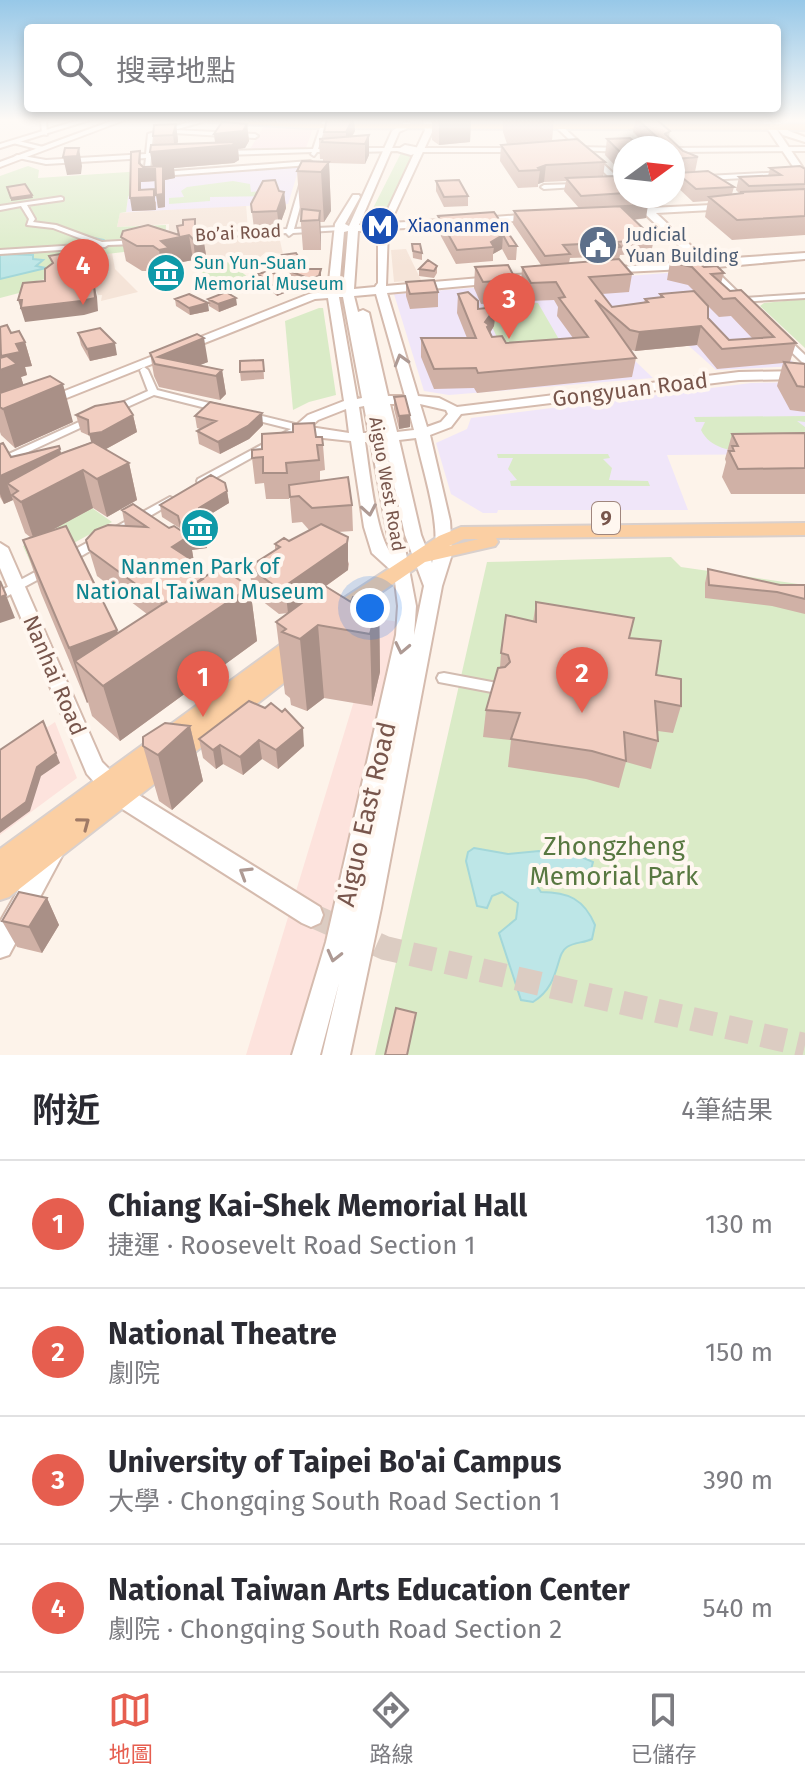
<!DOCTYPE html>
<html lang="zh-TW">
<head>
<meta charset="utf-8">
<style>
  body { margin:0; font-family:"Fira Sans","Noto Sans TC",sans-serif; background:#f2f2f3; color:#2b2b33 }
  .compass { position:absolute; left:613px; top:136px; width:72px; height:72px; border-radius:50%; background:#fff; box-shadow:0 4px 12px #0003; rotate:75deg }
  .you { position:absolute; left:370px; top:608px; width:28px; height:28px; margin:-20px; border:6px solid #fff; border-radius:50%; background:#1a73e8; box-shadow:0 0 0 12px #1a73e833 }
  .badge { display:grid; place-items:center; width:52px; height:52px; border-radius:50%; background:#e65e4f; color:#fff; font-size:26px; font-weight:700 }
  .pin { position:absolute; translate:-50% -66px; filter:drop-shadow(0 2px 4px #0008) }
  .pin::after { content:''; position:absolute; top:42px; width:28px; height:24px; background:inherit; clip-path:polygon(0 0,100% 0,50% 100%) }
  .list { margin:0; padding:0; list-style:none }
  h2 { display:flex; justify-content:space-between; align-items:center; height:104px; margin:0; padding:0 32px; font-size:34px }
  h2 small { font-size:26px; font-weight:400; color:#7c7c81 }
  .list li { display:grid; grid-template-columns:52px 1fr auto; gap:24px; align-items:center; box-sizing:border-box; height:128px; padding:0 32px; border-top:2px solid #e1e1e2 }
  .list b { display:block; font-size:30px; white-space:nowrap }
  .list p { margin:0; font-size:26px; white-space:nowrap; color:#7c7c81 }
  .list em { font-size:26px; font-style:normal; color:#7c7c81 }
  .icon { flex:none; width:44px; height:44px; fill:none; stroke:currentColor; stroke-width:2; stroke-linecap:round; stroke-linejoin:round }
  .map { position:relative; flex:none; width:805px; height:1055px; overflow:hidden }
  .search { position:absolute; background:#fff; box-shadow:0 4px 12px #0003; left:24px; right:24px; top:24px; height:88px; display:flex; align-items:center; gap:20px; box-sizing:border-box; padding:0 28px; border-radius:8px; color:#7c7c81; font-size:30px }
  .sheet { height:616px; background:#fff }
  nav { display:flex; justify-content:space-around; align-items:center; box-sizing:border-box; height:112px; border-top:2px solid #e1e1e2; background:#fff; font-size:22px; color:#7c7c81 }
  nav a { display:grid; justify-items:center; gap:4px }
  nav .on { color:#e65e4f }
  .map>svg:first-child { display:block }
  .residential { fill:#f5e4d8 }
  .commercial { fill:#fde3dd }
  .education { fill:#f0e6f9 }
  .medical { fill:#fbdde4 }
  .green { fill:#daebc7 }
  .water { fill:#bde6e7; stroke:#a3d7d9; stroke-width:2 }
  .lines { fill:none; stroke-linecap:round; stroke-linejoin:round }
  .stream { stroke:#a3d7d9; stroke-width:2 }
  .secondary-tunnel { stroke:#dcccc2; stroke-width:24; stroke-dasharray:24 12; stroke-linecap:butt }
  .street-casing { stroke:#d2bcb1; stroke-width:4 }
  .secondary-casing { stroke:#d5bbae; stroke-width:4 }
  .primary-casing { stroke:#d9d0cd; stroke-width:4 }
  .street { fill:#fff; fill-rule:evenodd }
  .secondary { fill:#fff; fill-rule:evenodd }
  .primary { fill:#fbcfa3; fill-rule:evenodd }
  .wall { fill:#d0b1a6; fill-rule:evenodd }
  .shaded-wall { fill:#a99087 }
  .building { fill:#f2cec1; stroke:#a99087; stroke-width:2 }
  .oneway { stroke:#ae9a94 }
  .oneway2 { stroke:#9f7a66 }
  .labels { text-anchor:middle; stroke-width:8; stroke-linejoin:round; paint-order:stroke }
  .far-transit-label { font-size:18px; fill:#164399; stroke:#fff7f0; text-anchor:start }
  .far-street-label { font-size:18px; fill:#78564c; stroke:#fff7f0 }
  .far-service-label { font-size:18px; fill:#4e5e75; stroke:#fff7f0; text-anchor:start }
  .far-culture-label { font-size:18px; fill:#0d838f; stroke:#fff7f0; text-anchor:start }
  .shield { fill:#fff7f0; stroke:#a0867d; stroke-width:2 }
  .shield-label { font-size:20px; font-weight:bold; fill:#78564c }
  .street-label { font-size:22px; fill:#78564c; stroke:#fff7f0 }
  .culture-label { font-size:22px; fill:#0d838f; stroke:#fff7f0 }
  .near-street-label { font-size:26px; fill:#78564c; stroke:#fff7f0 }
  .near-park-label { font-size:26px; fill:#587841; stroke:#fff7f0 }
</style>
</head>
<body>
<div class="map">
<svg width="805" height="1055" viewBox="0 0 805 1055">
  <rect width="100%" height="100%" fill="#fdf3ea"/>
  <path class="residential" d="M246,204L248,230L169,235V224L117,227L120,213Z
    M279,236L283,254L266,252L260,257L243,256L217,263L202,251L201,243Z
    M406,249L421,280L394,282L391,250Z
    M112,253L115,269L138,292L101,301L102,295H98L86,270L82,271L73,258Z"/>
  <path class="commercial" d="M379,619L400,622L324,951L293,1055H246Z
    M55,722L77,778L0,835V759Z"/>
  <path class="education" d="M300,165L288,204L126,212L131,178Z
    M692,271L716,286L797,366L716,370L654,315L592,320L653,378L449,395L424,391L394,294Z
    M805,382V454L667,455L688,510H498L497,513H483L451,494L436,443L467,429L471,418L751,383Z"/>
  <path class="medical" d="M264,126L313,128L306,148L250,149Z"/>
  <path class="green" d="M401,153H414L381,222H366Z
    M28,166L39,170L38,178L143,171L128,197L126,212L120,213L117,227L166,225L165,247L74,258L82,271L32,282L23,292L0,298V176Z
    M233,181L250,184L251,192L262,191L271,196L210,197V201L169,204V198L184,197L181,191L187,187Z
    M229,262L249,278L218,286L198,269Z
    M805,299V348L760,306L764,303Z
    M532,303H538L568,355L507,360L483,306H491L493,310L514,304L533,307Z
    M319,308H323L336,395L309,402L293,410L285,321Z
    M805,416V422L797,421L805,427V449C775,449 717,463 701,430L705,422H696L694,417Z
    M497,454H608L610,458L603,459L612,468L609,480L648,481L650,486H511L510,481L517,480L508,469L513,458H498Z
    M92,508L112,522L32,566L23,546Z
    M671,557L681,567L805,585V1055H375L487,562Z"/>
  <path class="water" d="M0,254L33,255V259L43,260L36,266L46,268L0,279Z
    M474,848L508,854L539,851L554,858L577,855L593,862L590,873L567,880L553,874L537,886L541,892C568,892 584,899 595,925L592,939C584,943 574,942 567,947C555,954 561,985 533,1002L521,1000L499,933L516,919L518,903L502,892L492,896L487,908L477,906L466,861L468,852Z"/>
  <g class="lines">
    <path class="stream" d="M67,233L82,238
      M89,237L104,240
      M82,249L106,246"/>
    <path class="secondary-tunnel" d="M311,915L385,948L805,1045"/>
    <defs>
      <path id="street" d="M41,119H46L47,135L42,134Z
        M200,119L202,122L153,136L151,154L163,153L166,155L151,157L150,173L310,161L313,163L310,165L147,177L144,175L146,158L46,164L14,157L17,155L46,160L146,154L148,134Z
        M323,119H328L318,149L335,148L337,151L317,152L314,156L311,154L312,152L224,155L221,153L224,151L313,149Z
        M176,130L255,134L258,136L255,138L174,133Z
        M15,140L43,147L44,148L41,150L13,143Z
        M405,145L420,148H515L518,150L515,152H420L411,155L397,151L356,152L353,150L356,148H400Z
        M577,147L625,148V152L575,150Z
        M805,147V151L673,152V148Z
        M805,171V175L706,180L703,178L706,176Z
        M303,183L306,185L294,229L339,227L342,229L341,230L293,233L289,236L286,233L190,238L187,236L190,234L287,229L300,185Z
        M578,184L579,185L576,187L544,189L541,187L544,185Z
        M61,197L63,198V200L27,205L35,219L33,222L56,225L102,242L137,240L140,242L137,244L108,245L105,247L0,254V250L95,244L53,228L27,225L29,219L21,206L0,210V206Z
        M708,269H714L744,298L805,294V298L739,302L708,273Z
        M780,337H786L805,355V363L802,362L780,341Z
        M144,367L148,370L157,390L221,406L223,408L218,411L154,395L116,412H110V408L148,391L140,370Z
        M250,413L303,426L305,428L206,483H198L197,481L198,479L291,429L247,418V414Z
        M90,417L95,420L93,422L0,465V458Z
        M170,497L175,500L174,502L71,562H63L61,559L63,556Z
        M48,565L54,569L52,572L0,600V591Z
        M444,673L497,683L502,684L504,688L502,692L497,693L439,682L437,678L439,674Z"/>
      <path id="secondary" d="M82,119H93L0,148V144Z
        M117,119H127L0,167V162Z
        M182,119H189L186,121Z
        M210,119H233L251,123L247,125Z
        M423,119H431L433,130L390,223L458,219L463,222L458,225L388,229L386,286L540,273L545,276L540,279L387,293L418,396L439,398L457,407L739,372L805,371V379L739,380L461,414L451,427L430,435L450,521L452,554L442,586L381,908L350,1055H322L339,983L320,1055H292L326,942L396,635L398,606L394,573L372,553L364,527L351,441L314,437L293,428L308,415L344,401L328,298L315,299L49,405H39L37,402L309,294L328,291L335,224L353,195H359L360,197L345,224L349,226L392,131L404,123H410V127L399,132L359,225L381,224L425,130ZM378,230V283L375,287L354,289L358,231ZM348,231L343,290H339L344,232ZM376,294L405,396H388L369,313L363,310L358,312L354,296ZM339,297H343L362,398L357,399ZM390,404H407L414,430L397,432ZM420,404L446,410L448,414L441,422L427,427ZM364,406L369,433H363L359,407ZM346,409L349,433L310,427L318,420ZM416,438C423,472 444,531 432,563L421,535L399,440ZM365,442H371L391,553C376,536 369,467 365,442ZM385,442L405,535L424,586L414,635L416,606Z
        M761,119H768L772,124L779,122L789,131L805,137V142L783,135L775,127L805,171V179L796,171Z
        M561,125L625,184V192L558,129Z
        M628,196H637L650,208L732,204L734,206L729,209L656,213L706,260L805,253V259L705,268L603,273L602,271L607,268L695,261L645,214H626V210L640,209Z
        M533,214L536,215V219L481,224L476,221L481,218Z
        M0,543L8,548L102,762L129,789L320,907L323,915L320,923L311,927L302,923L113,803L87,774L0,568Z
        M51,844L59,847L63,854L9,955L0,958V922L43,847Z"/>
      <path id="primary" d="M169,119L307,124H805V130L307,128Z
        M805,523V535L496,538L498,542L495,546L425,562L346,616H332L329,611L332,606L439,536L461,527ZM464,539H479L449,546Z
        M299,633L306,636L309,641L301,650L308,652L312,658L308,664L9,897L0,900V849L292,636Z"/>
    </defs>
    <use href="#street" class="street-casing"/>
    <use href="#secondary" class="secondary-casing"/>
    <use href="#primary" class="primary-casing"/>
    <use href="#street" class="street"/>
    <use href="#secondary" class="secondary"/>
    <use href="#primary" class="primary"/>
  </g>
  <path class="wall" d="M432,119H471L470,142L439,145L432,140Z
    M503,119H554L552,141L605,162L603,177L625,181V196H635L633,205L646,218L634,220L654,239L651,253L620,255L619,259L632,274L629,292L602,294L612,307L644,303L645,299L660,297V294L708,305L688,285L667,280L670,262L680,260L681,256L704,267L724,273L721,283L730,291L796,343L790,362L805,364V412L790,410L777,386L783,363L717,369L697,345L635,351L631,350L636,358L632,377L477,393L474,388L434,389L421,357V338H467L457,313L458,294L478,309L496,307L494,326L490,333L492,337L506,343L573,338L557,316L558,307L554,300L530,301L521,284L522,267L541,265L513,224L514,211L579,208L564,191L566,181L544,182L538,184V187L518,188L500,161L501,145L507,144L503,132ZM599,257L603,261L569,263L570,258ZM708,306L719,317L731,316L752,338L729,340L708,318Z
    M635,119H656L670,131L669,137L683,151L698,157L695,172L734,187L732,194L739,193L736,190L739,177L768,176L770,168L805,169V235L732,240L705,217L708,201L693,202L675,185L676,175H673V148H649L633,132Z
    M720,119H734V121H721Z
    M176,124L178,141L177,144L215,143L214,134L247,124L249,141L245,148L238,149L239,160L234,163L174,168L175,178L165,180V207L158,208L155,181L141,182V190L156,202V210L132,211L142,163L143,167H153L154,145L153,136Z
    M355,131L352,137L369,135V155L365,164L329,163L331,211L324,222H320L321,250H303L297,171L323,162V159H320L319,139H324V132Z
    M607,139L625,148V176L605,155Z
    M436,181L468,196V206L444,207L436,191Z
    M279,191L284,192L286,208L279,227L254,229L251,204Z
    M641,196H658L656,205L650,204Z
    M494,212L517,246L516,260H508L502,249L493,254V261L456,264L437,229L438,216Z
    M195,219L197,231L203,237L207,261L196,264L193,260L172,264L173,273L163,275L157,271H142L126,261L121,237L179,235L183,225Z
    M412,244L422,253V260L413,258Z
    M282,255L306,269L321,276L319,283L310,287L293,280L283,262Z
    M437,266V273L434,278L419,276V269Z
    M475,267L516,280L514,302L481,304L474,288Z
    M258,274L284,278L287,292L277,296L259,281Z
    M406,282L438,292V307L410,309L406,296Z
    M175,299L209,311L190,315L176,306Z
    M208,299L237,305L219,312L209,306Z
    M0,327L25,342L32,366L25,367L27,375L21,377L23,384L73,422L15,448L1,435L0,432Z
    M78,333L117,355L90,361L81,345Z
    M150,353L208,362L199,365L222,370L226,394L220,400L159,387L154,376Z
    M263,360L264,379L241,381L240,372Z
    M394,397L410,415V427L399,429L394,409Z
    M76,415H133L137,432L106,449L129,463L137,500L107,517L93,508L50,531L117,630L118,633L147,614L97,576L86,540L125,526L122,510L169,528L181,530V529L162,517L160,505L227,491L229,503L201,520L207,548L192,550L194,562L203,578L250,587L257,641L120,741L92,716L88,702L87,703L41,593L23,540L30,537L25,533L13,500L4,504L0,497V444L11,457L61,453L91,442L90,436L81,432Z
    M195,416L263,425L249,439L220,454L199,444L197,431L200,429L197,428Z
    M805,433V494H731L722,477L726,462L725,459L732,434Z
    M316,437L323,445L325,470L320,471V481L352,505L353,531L338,532L349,564L348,570L326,586L351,602L379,600L380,672L372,706L324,698L307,711L291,705L290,698L285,694L276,622L288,613L279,614L253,594L249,567L275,550V544L289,541L309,530L302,522L292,523L289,489V499H266L264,483L255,484L252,458L262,449Z
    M708,569L780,585H805V614L772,606L705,598V583Z
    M536,602L630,638L681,706L673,733L658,731V741L651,769L626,762L619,788L586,779L508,767L511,740L483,737L486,710L500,668L501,653L533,622Z
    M249,701L304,746L278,769L262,759L243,775L223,764L216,769L203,758L199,739Z
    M190,726L203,781L172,810L159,801L143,746Z
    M47,898L59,925L42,953L17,947L2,921Z"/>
  <path class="shaded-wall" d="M353,119H354L355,131L348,143H346V132Z
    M439,119H471L470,142L439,145Z
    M176,124L178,141L176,150L216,147L214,134L247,124L249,141L245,148L238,149L239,160L234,163L174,168L175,178L165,180V207L158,208L156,195L157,181L141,182V198L154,189L156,210L132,211L130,198L139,190L140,151L141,169H153L150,152L175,150L173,135Z
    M369,135V155L365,164V144Z
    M79,148L82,166L81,174L67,175L63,157Z
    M329,162L331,211L324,222L321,172Z
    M546,165L544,182L538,184L540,170L538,168Z
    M284,192L286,208L279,227L277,211Z
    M32,195L33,198L11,201V198Z
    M648,205L646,218L620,221L622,208Z
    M320,211L321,240V250L319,220Z
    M195,219L198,238L203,237L207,261L196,264L193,239Z
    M189,235L193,260L172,264L173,273L163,275L159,250L161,241Z
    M503,235L502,249L493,254L494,247L491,242Z
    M321,269V276L319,283L310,287V279Z
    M284,278L287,292L277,296L276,288L279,281Z
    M94,284L97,297L98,311L84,315L25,322L18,300Z
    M236,298L237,305L219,312L218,304Z
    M208,303L209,311L190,315L189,308Z
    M496,307L494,326L489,334L485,322Z
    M701,326L697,345L635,351L639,332Z
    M204,338L208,362L188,370L158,357Z
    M25,342L32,366L25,367L27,375L21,377L28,399L0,407V358L5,369L1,356L16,344Z
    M115,343L117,355L90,361L87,349Z
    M222,370L226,394L220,400L216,376Z
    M63,384L73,422L15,448L3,409Z
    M262,413L263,425L249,439L220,454L218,442Z
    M133,415L137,432L106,449L94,451L89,434Z
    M410,415V427L399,429V416Z
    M60,449L67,474L18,491L7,483L13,500L4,504L0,494V476Z
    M129,463L137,500L107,517L97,479Z
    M83,470L93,508L34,540L21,502Z
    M227,491L229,503L201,520L199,508Z
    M205,535L207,548L192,550L194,562L172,547L189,536Z
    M348,537V570L288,613L285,586Z
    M201,566L205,589L250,587L257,641L120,741L103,686L75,661L88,702L87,703L69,648L117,630L128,669L192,572Z
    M6,595L15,618L0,623V597Z
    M379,600L380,672L372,706L370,634Z
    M318,625L324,698L307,711L300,639Z
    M190,726L203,781L172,810L158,755Z
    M303,728L304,746L278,769L276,750Z
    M259,740L262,759L243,775L240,757Z
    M220,745L223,764L216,769L213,750Z
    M56,753L60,763L41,776L30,811L0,833V821L37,767Z
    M47,898L59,925L42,953L29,927Z"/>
  <path class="building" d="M327,119H353L346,132H324Z
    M637,119H656L670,131L665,134L683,151L698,157L676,159L673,164V148H669Z
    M222,122L247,124L243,131L214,134Z
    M176,124L173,135L153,136L154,125Z
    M369,135L365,144L322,142L323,139H319Z
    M630,138L642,148H625V157L607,139Z
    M577,139L605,162L546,165L538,168L540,170L519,171L501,145Z
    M237,142L232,145L150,152L151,145Z
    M65,148H79L77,156L63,157Z
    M140,151L139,163L143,167L173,166L163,168V194L156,195L155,168L139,169V190L154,189V197L130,198L131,152Z
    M302,161L329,162L321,172L297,171Z
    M800,166L805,169V184L749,186L739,177L781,175L770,168Z
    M708,171L734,187L696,189L677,173Z
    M615,176L625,181V193L581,196L566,178Z
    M275,180L279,191L284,192L277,211L252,212L251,204L263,181Z
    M459,180L468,196L444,197L436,181Z
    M25,184L32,195L11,198L7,187Z
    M805,189V216L737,220L709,197L744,193L740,192Z
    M648,205L622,208L654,239L616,242L621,247L606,248L601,243L563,245L570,254L545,256L514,211Z
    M302,209L320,211L319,220L301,221Z
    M494,212L517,246H509L503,235L491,242L494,247L457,250L438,216Z
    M195,219V229L203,237L193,239L189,235L161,241L169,248L159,250L153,246H137L121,237L123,231L148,225L179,235L177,226L183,225V220Z
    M412,244H420L422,253L413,251Z
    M66,253L71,261L77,260L80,278L88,277L89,284H94L95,298L81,301L21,308L22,300H18L23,283L45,281V269L53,263L49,256Z
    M296,253L306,269H321L319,276L310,279L292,272L282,255Z
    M687,254L704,267L717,266L724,273L711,274L730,291L741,290L796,343L722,349L701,326L639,332L630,330L595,300L636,358L478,373L476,368L434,369L421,338H476L458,294L468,292L478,301V309L496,307L485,322L489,325L487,327L492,337L502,336L506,343L588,337L559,298L565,297L556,282L531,283L522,267L619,259L632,274L589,277L612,307L648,302L645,299L663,297L660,294L694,291L708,306V318L729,340L774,337L735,298L723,299L692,267L670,262L684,260L681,256Z
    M428,260L437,266L434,271L419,269Z
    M508,265L516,280L483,282L475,267Z
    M269,271L284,278L279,281L286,284L276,288L258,274Z
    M434,280L438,292L410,294L406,282Z
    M226,292L236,298L218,304L208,299Z
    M189,294L208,303L189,308L175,299Z
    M7,325L11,333L19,331L25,342L16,344L20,352L1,356L0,327Z
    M100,328L115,343L87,349L78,333Z
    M197,334L204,338L158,357L222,370L216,376L155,364L150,353Z
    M7,356L17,364L0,370V358Z
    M263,360L264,371L240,372V361Z
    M784,362L805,364V387L797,386Z
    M50,376L63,384L3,409L0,407V393Z
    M405,396L410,415L399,416L394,397Z
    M124,401L133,415L102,432L89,434L88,420L76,415L95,406Z
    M210,402L262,413L248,426L218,442L197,431L216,421L195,416Z
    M314,423L316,437H322L323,445H317L319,460L286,463L287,473H263V457L252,458V450L262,449V434L293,432V424Z
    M805,433V468L738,469L729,451H734L732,446H738L732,434Z
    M93,442L129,463L97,479L83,470L21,502L12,495L18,491L7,483L60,454Z
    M3,443L11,457L59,446L60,449L0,476V444Z
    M211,475L225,483L227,491L199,508L205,535L190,538L189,536L182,531L178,516L160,505Z
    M348,477L352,505L312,508L299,496L290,497L289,485Z
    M133,504L169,528L174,526L189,536L172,547L201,566L192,572L203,579L163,604L89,550L86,540L95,530L108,525L147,527L122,510Z
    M321,524L348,537L347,543L285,586L276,587L249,567L280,547L275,544L284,538L289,541Z
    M66,526L117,630L69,648L23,540Z
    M220,567L250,587L103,686L75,661Z
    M708,569L780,585H805V599L777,592L709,585Z
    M0,581L6,595L0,597Z
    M325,586L351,602L353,597L379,600L370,634L318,625L300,639L282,632L286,629L276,622Z
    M536,602L634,618L629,638L661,641L656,675L681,679V706L655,701L658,741L624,732L626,761L592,751L511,739L520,713L486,710L498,668L505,667L510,662L508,655L501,653L506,615L536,622Z
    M249,701L265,708L271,703L282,712L285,709L303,728L276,750L259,740L240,757L220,745L213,750L199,739Z
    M43,721L56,753L37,767L26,802L0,821V750Z
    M165,723L190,726L158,755L143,746V737Z
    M19,892L47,898L29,927L2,921Z
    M396,1008L416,1013L407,1055H385Z"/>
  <defs><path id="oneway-chevron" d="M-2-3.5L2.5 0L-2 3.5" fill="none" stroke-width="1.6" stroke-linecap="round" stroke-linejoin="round" transform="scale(2)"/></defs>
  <g class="oneway">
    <use href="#oneway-chevron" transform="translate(401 360) rotate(-106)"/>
    <use href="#oneway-chevron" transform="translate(369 510) rotate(80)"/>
    <use href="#oneway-chevron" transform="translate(402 648) rotate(102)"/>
    <use href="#oneway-chevron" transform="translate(245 873) rotate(-148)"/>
    <use href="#oneway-chevron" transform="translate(334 956) rotate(104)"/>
  </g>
  <use class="oneway2" href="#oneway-chevron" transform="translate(84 823) rotate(-37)"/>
  <linearGradient id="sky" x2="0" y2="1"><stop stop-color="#97c8e8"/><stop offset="0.45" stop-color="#fefaf6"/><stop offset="1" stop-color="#fefaf6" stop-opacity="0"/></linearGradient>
  <rect width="805" height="267" fill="url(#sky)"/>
  <defs>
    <symbol id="metro-disc" viewBox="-11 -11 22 22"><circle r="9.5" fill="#1a4fb4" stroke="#fff7f0"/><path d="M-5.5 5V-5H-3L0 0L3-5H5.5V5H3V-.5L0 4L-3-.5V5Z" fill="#fff"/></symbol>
    <symbol id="civic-disc" viewBox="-11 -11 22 22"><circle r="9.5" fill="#5c6f8a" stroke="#fff7f0"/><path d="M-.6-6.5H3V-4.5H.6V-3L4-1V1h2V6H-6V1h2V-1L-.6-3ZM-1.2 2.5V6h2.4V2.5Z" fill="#fff"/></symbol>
    <symbol id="museum-disc" viewBox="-11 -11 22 22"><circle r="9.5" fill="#0f9aa8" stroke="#fff7f0"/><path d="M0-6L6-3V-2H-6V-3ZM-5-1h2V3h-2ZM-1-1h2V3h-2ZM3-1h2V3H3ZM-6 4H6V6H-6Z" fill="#fff"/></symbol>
  </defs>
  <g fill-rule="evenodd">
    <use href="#metro-disc" x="358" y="204" width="44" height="44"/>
    <use href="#civic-disc" x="576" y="223" width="44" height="44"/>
    <use href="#museum-disc" x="144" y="251" width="44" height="44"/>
    <use href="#museum-disc" x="178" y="506" width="44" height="44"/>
  </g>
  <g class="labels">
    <g class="far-transit-label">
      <text x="408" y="232">Xiaonanmen</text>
    </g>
    <g class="far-street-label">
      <text transform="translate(238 233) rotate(-3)" y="6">Bo’ai Road</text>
      <text transform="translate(387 484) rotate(80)" y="6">Aiguo West Road</text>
    </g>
    <g class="far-service-label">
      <text x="626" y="241">Judicial<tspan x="626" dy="21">Yuan Building</tspan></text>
    </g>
    <g class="far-culture-label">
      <text x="194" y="269">Sun Yun-Suan<tspan x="194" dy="21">Memorial Museum</tspan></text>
    </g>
    <rect class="shield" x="592" y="502" width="28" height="32" rx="6"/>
    <g class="shield-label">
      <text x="606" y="525">9</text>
    </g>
    <g class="street-label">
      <text transform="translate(630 389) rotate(-7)" y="8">Gongyuan Road</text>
      <text transform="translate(55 675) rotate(67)" y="8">Nanhai Road</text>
    </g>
    <g class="culture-label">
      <text x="200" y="574">Nanmen Park of<tspan x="200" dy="25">National Taiwan Museum</tspan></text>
    </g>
    <g class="near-street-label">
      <text transform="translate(366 814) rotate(-77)" y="9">Aiguo East Road</text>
    </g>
    <g class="near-park-label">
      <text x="614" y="855">Zhongzheng<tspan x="614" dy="30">Memorial Park</tspan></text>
    </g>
  </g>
</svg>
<svg class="compass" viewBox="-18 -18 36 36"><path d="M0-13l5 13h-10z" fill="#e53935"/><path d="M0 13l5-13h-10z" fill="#7c7c81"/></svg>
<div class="you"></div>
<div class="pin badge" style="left:203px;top:717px">1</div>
<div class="pin badge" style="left:582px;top:713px">2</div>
<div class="pin badge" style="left:509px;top:339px">3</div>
<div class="pin badge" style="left:83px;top:305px">4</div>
<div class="search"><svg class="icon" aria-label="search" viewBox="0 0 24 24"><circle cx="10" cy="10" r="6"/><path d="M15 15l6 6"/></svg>搜尋地點</div>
</div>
<section class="sheet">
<h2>附近<small>4筆結果</small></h2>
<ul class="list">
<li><span class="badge">1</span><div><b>Chiang Kai-Shek Memorial Hall</b><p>捷運 · Roosevelt Road Section 1</p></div><em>130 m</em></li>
<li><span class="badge">2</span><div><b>National Theatre</b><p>劇院</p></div><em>150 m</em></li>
<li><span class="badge">3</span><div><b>University of Taipei Bo'ai Campus</b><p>大學 · Chongqing South Road Section 1</p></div><em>390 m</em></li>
<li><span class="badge">4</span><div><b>National Taiwan Arts Education Center</b><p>劇院 · Chongqing South Road Section 2</p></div><em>540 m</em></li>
</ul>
</section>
<nav>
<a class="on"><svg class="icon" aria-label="map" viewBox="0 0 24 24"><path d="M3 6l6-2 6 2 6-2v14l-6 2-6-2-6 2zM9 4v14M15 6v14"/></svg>地圖</a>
<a><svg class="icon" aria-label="directions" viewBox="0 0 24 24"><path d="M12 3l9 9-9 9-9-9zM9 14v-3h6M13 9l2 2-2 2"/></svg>路線</a>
<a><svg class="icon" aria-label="saved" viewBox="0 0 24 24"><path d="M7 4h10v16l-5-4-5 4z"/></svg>已儲存</a>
</nav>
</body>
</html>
